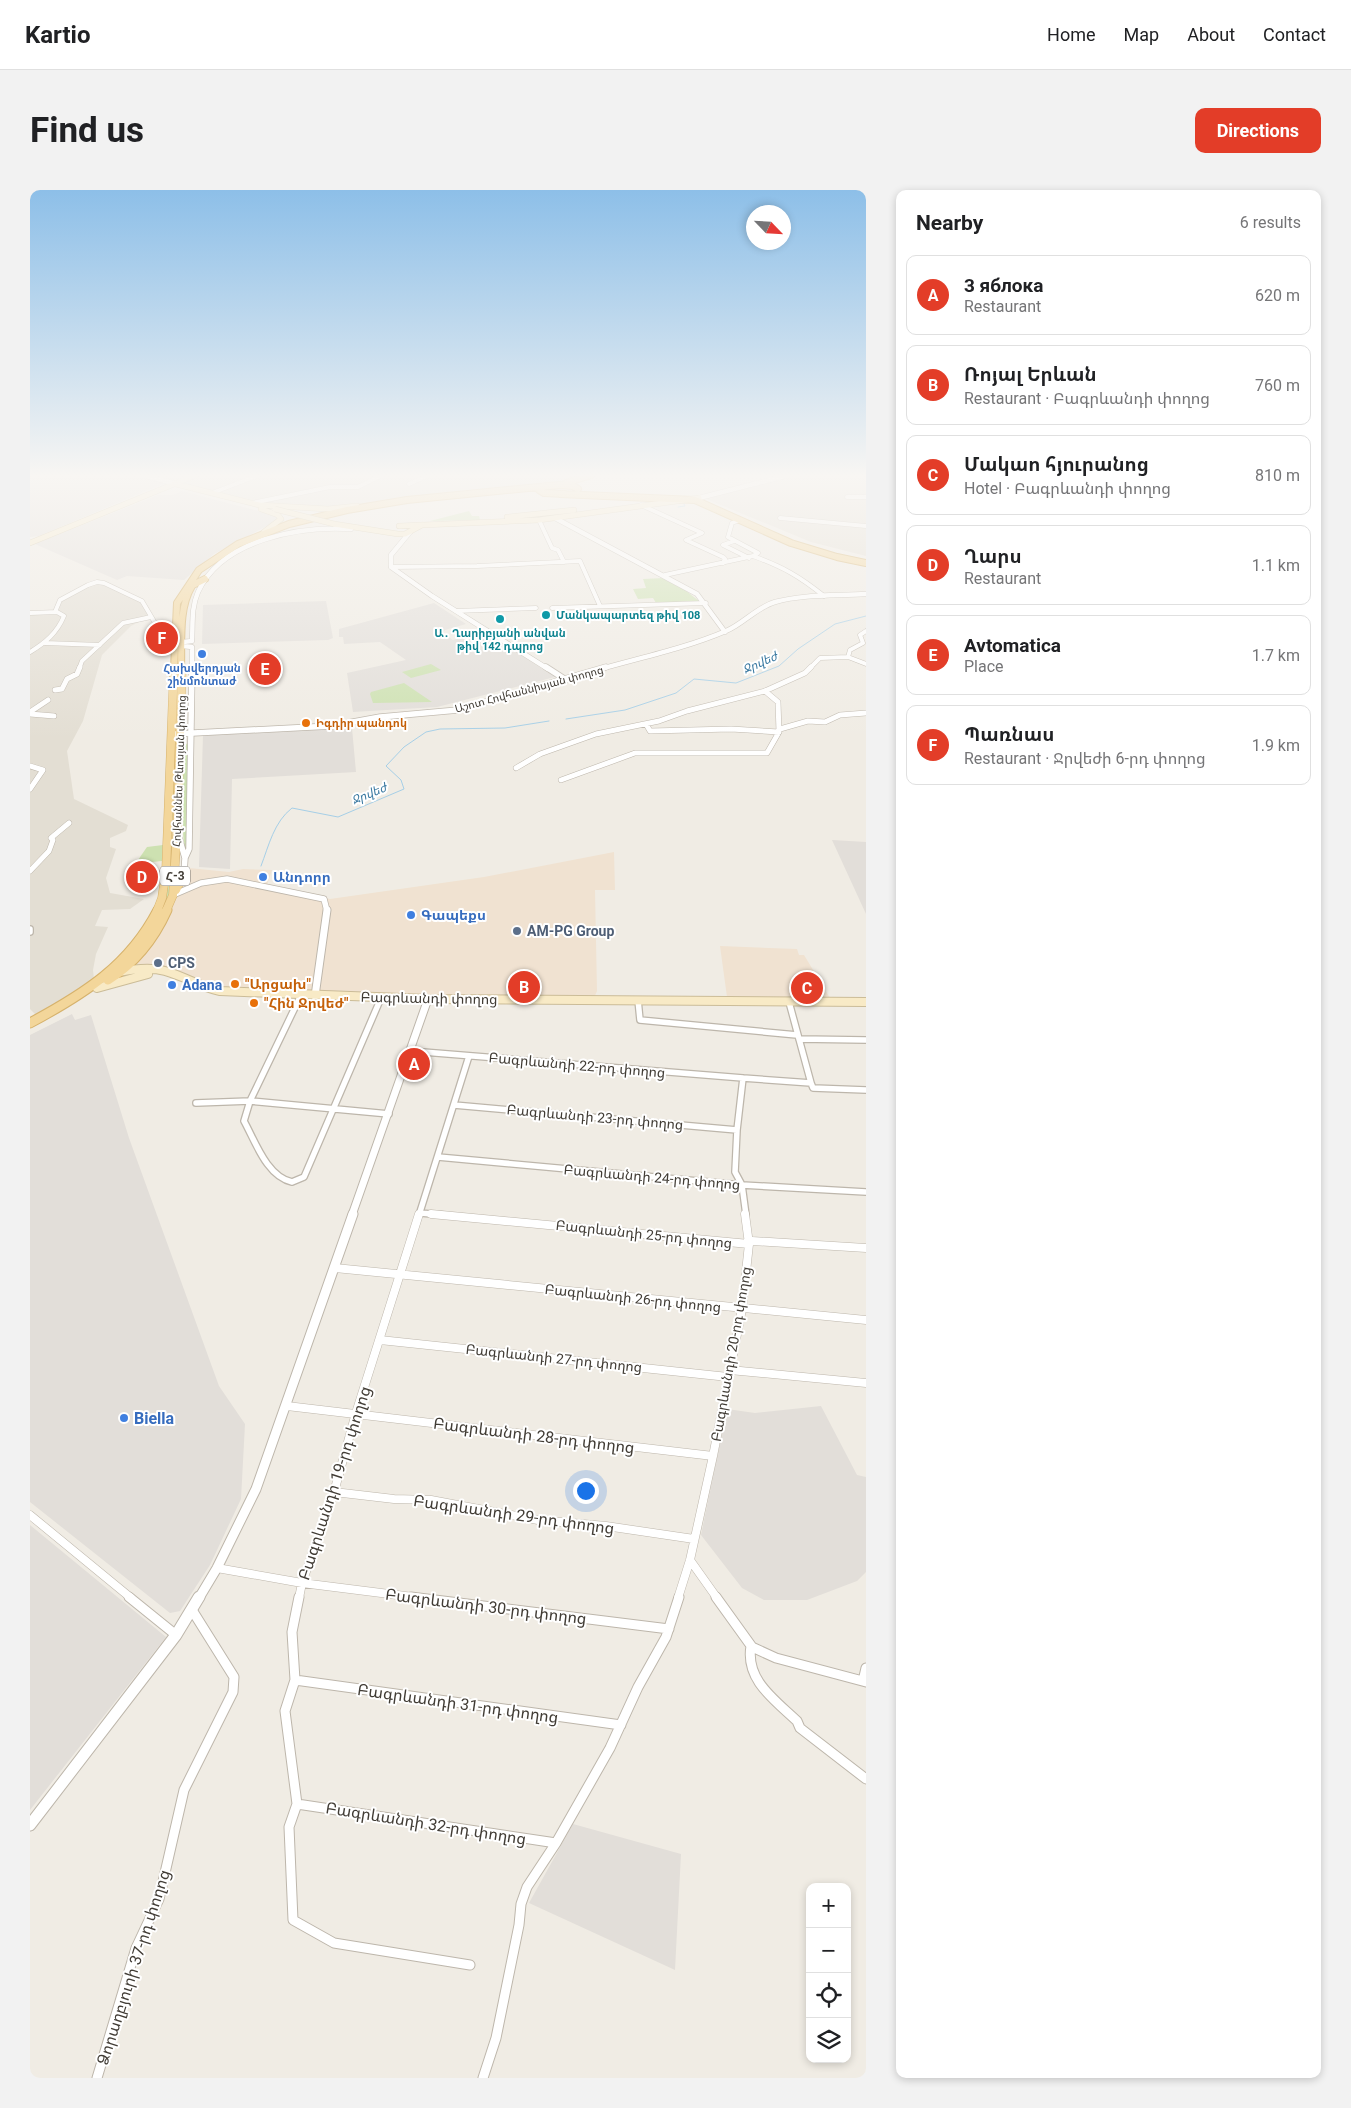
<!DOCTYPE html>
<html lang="en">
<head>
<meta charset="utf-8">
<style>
  body { margin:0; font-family:Roboto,"Noto Sans Armenian",sans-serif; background:#f2f2f2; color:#202124 }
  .controls { position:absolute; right:15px; bottom:15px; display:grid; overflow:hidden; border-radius:10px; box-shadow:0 2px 8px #0003 }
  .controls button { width:45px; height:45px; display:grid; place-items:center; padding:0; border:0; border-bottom:1px solid #e0e0e0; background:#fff; color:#202124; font:25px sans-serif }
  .compass { position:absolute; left:716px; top:15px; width:45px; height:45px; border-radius:50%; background:#fff; box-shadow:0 2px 8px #0003; rotate:115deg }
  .you { position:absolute; left:555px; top:1300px; width:18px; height:18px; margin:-12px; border:4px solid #fff; border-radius:50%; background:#1a73e8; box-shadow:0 0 0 8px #1a73e833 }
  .badge { display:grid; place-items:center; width:32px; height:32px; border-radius:50%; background:#e33d28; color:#fff; font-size:16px; font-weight:700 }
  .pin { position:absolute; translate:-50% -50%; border:2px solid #fff; box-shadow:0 1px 5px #0006 }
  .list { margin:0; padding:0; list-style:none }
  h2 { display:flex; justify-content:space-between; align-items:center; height:65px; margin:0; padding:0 20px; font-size:21px }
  h2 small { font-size:16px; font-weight:400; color:#757577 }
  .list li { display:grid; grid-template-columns:32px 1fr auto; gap:15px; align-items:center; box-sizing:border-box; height:80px; margin:0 10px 10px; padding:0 10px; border:1px solid #e0e0e0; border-radius:10px }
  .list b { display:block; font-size:19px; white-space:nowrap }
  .list p { margin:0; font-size:16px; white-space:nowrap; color:#757577 }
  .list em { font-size:16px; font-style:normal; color:#757577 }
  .icon { flex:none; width:28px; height:28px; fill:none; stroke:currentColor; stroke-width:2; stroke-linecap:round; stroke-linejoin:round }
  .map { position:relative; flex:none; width:836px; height:1888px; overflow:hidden; border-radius:10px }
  header { display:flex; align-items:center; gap:30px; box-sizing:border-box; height:70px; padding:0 25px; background:#fff; border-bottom:1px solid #e0e0e0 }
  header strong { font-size:24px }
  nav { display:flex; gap:28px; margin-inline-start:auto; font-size:18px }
  .intro { display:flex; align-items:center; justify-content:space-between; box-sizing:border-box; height:120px; padding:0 30px }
  h1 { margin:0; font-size:35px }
  .button { padding:12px 22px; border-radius:10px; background:#e33d28; color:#fff; font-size:18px; font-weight:700 }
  main { display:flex; gap:30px; padding:0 30px }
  aside { flex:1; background:#fff; border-radius:10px; box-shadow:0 2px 8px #0003 }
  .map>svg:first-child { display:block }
  .residential { fill:#e3ded3 }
  .commercial { fill:#f0e2d1 }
  .industrial { fill:#e2ded9 }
  .green { fill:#cde1b1 }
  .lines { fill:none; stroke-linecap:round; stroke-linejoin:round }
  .stream { stroke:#a6cfe7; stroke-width:1 }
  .minor-far4-casing { stroke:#bdb6ab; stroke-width:5 }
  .minor-far3-casing { stroke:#bdb6ab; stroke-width:6 }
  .minor-far2-casing { stroke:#bdb6ab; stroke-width:8 }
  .minor-far1-casing { stroke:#bdb6ab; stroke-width:9 }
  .minor-casing { stroke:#bdb6ab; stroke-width:11 }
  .tertiary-far4-casing { stroke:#bdb6ab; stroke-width:5.5 }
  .tertiary-far3-casing { stroke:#bdb6ab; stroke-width:7 }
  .tertiary-far2-casing { stroke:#bdb6ab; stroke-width:9 }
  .tertiary-far1-casing { stroke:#bdb6ab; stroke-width:11 }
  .tertiary-casing { stroke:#bdb6ab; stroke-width:13 }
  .secondary-far1-casing { stroke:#cbbc98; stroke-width:6 }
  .secondary-casing { stroke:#cbbc98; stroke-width:10 }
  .primary-far2-casing { stroke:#d6b26c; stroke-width:8 }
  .primary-far1-casing { stroke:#d6b26c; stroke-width:9 }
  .primary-casing { stroke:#d6b26c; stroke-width:11 }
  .minor-far4 { stroke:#fff; stroke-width:4 }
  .minor-far3 { stroke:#fff; stroke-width:5 }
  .minor-far2 { stroke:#fff; stroke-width:5.5 }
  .minor-far1 { stroke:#fff; stroke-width:8 }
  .minor { stroke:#fff; stroke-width:9 }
  .tertiary-far4 { stroke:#fff; stroke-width:4.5 }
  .tertiary-far3 { stroke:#fff; stroke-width:5.5 }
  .tertiary-far2 { stroke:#fff; stroke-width:7 }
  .tertiary-far1 { stroke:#fff; stroke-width:9 }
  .tertiary { stroke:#fff; stroke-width:11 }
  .secondary-far1 { stroke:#f8eac6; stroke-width:5 }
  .secondary { stroke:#f8eac6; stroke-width:8 }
  .primary-far2 { stroke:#f3d69a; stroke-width:6 }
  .primary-far1 { stroke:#f3d69a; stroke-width:8 }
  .primary { stroke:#f3d69a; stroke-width:9 }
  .secondary-bridge-casing { stroke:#cbbc98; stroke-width:6; stroke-linecap:butt }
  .secondary-bridge { stroke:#f8eac6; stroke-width:5 }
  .culture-dot { fill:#0f9aa8; stroke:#fff; stroke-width:2 }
  .shop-dot { fill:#3f7fe0; stroke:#fff; stroke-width:2 }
  .food-dot { fill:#e8710a; stroke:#fff; stroke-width:2 }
  .service-dot { fill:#5c6f8a; stroke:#fff; stroke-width:2 }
  .labels { text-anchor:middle; stroke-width:4; stroke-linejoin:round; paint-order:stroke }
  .far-culture-label { font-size:11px; font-weight:bold; fill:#0d838f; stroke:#fff; text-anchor:start }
  .far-shop-label { font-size:11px; font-weight:bold; fill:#366cbe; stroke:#fff }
  .far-street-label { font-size:11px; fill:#413c35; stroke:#fff }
  .far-food-label { font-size:11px; font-weight:bold; fill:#c56008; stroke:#fff; text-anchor:start }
  .far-water-label { font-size:12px; font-style:italic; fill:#3a79a1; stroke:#fff }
  .shield { fill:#fff; stroke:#7a7672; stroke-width:1 }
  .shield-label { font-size:12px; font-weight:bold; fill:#413c35 }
  .shop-label { font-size:14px; font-weight:bold; fill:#366cbe; stroke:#fff; text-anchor:start }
  .service-label { font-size:14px; font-weight:bold; fill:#4e5e75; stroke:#fff; text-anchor:start }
  .food-label { font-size:14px; font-weight:bold; fill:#c56008; stroke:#fff; text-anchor:start }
  .street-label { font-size:14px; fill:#413c35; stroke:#fff }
  .near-shop-label { font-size:16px; font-weight:bold; fill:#366cbe; stroke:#fff; text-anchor:start }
  .near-street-label { font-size:16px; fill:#413c35; stroke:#fff }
</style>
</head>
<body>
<header>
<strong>Kartio</strong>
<nav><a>Home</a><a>Map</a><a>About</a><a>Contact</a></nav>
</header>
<div class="intro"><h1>Find us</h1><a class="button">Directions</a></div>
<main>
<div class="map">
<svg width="836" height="1888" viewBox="0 0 836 1888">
  <rect width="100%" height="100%" fill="#f0ece4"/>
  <path class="residential" d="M117,285H554L528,293L304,317L241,315Z
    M766,285H836V366L781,352L674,308Z
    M69,392L110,411L119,427L101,436L72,465L53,531L37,561L44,609L98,635L96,641L80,648V657L86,659L76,688L80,703L114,709L100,719L72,720L65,736L78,737L66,764L63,780L64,789L6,825L0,819V423L26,421L29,413L59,395Z"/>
  <path class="commercial" d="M584,662L585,700H565L567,801L564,808H409L191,801L156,787L99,777L127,745L159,678L199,682L213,679L242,680L237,695L300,709L454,687Z
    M690,756L767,759L769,765H774L800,808L697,807Z"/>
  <path class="industrial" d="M0,285H104L135,293L9,346L0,347Z
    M152,301L236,323L248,327V330L184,364L154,390L97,386L87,390L5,354L128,305H143Z
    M296,411L303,448L298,450L172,454L173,415Z
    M404,413L436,434L415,440L413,443L423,450L430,448L443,450L461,445L525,487L407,517L323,522L317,483L376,470L350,452L314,454L313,447H309V439Z
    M322,538L326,582L202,589L200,679L169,677L173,545Z
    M802,650L836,652V724Z
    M42,824L45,830L61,825L99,948L189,1196L215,1234L211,1309L180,1375L150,1421L140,1423L0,1312V845Z
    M791,1216L827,1285L836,1287V1382L827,1391L777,1410H734L712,1398L671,1345L697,1219L725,1223Z
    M0,1335L136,1447L0,1620Z
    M543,1634L651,1664L645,1780L499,1713Z"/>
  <path class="green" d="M439,321L442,326H449L450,330L400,331Z
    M634,388L655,400L669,411L626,413L623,408L608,409L603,399L616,398L613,389Z
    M401,474L411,480L381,488L372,482Z
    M374,493L402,512L343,513L340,504L341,502Z
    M154,551L159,557L156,660C150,642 156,627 151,610L152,552Z
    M144,552H146L139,706L136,716H133L138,692Z
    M133,655L132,671L112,673L108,670L117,657Z"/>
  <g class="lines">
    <path class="stream" d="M648,317L655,316L654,314
      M536,529L595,520L646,503L664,489L706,493L749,476L768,459L805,434L836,426
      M231,676C239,655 244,632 262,618L308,627L374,599L371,590L356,576L374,557L396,542L410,539L475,538L519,531"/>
    <defs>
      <path id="minor-far4" d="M379,294L399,285
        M182,303L229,285
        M817,307H836
        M222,313L300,297H328L352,285
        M611,315L672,343L656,350L693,367L695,369L693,373
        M750,328L836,336
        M509,330L522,358L528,360L534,372
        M710,330L702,333L698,347L728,363L723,366C753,377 769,386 794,406
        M704,351L693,355L719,368
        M361,377L447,376L550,371L570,416
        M635,385L723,366
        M522,418L676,413
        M426,421L506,418
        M25,422L30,410L58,395L67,392L74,393L112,411L128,438L145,439
        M0,423L27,422L34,426C27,443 15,453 0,462
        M15,453L70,455
        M818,467L820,460L833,453L830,445L836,441
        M49,479L52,471L93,433L121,427
        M779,479L790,468L818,467L836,474"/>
      <path id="minor-far3" d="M25,500L32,499L37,489L47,484L50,477
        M0,522L18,510
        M0,524L24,526
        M616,534L620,541L701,539L749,542
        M750,539L778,531L795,532L810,525L836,523
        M0,576L13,580L0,599
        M486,578L510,564L566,544L629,531L657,521L735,501L775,483L781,477
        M531,590L605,563H737L749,542L748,512L735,501
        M0,681L19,661L23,650L21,648L39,633"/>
      <path id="minor-far2" d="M0,739V742
        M271,805L220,911L214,931C225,951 237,987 262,992L274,987L351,808
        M608,810L610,830L767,845
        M769,849L836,850
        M381,861L713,888
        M781,893L783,898L836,900
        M166,913L220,911L359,924
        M424,915L707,940
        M408,967L712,995L836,1002
        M390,1023L414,1025
        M389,1025L439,866
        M716,1025L712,995L705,982L707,940L713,888L781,893L759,812"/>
      <path id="minor-far1" d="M401,1024L719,1054L722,1051L836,1058
        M305,1078L836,1130
        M350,1150L698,1187
        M700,1180L836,1193
        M257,1216L683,1266
        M304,1302L364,1309L401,1310L508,1330L576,1336L664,1349
        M0,1325L101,1408
        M660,1370L687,1408
        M187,1378L272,1393L391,1408
        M269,1408L272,1393L304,1302L326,1223L389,1024
        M648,1408L660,1370L683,1266L712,1119L719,1054L715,1024"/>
      <path id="minor" d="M99,1407L146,1445
        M269,1407L262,1442L265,1490L255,1521L267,1614L259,1637L263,1730L304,1753L440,1775
        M381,1407L639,1439
        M686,1407L722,1457L746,1468L836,1492
        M721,1456C715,1490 745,1510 767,1531L770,1538L836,1589
        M265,1490L591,1535
        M833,1491L836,1478
        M267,1614L526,1653
        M67,1888L106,1758L129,1709L154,1600L203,1502L204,1487L162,1420
        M453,1888L466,1848L489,1735L491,1714L497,1697L526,1653L580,1558L608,1497L636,1447L649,1407"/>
      <path id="tertiary-far4" d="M113,285L146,294
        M669,308L759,285
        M525,328L667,404L695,442
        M380,342L361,365V377L402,406L518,479
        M153,452L162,451C163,434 161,418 168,402C192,349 270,336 321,339
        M153,456L162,457V479
        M571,479C613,467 656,458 696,441C713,434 727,417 745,412C774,404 806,406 836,404"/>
      <path id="tertiary-far3" d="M516,477L536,490
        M144,544L301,536L350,527L428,520L576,477
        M148,644L155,668
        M154,683L155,668L159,659L162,477
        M143,705L171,693L197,689L294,709L297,721"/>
      <path id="tertiary-far2" d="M285,806L297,720
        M322,1025L398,809"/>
      <path id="tertiary-far1" d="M169,1408L187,1378L226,1299L323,1024"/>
      <path id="tertiary" d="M0,1635L146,1445L169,1407"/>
      <path id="secondary-far1" d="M146,294L233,316
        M229,315L298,319L327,316
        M231,319L248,325L251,329L234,342
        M477,327L544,320
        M304,334L368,344H375L392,335
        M369,336L509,330L669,308
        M0,353L166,285"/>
      <path id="secondary" d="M89,782C104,779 121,777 135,781C154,786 170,797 190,801L398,809L836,812
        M68,792L67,798L118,784"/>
      <path id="primary-far2" d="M536,293L561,285
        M514,297L509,300L514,303L535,304
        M530,304L665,310L761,353L807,367L836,373
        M163,395L175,389
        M144,479L147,413L169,380L208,354L259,334L317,320L377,310L529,295L543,296L548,299
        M151,479C152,452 148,419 162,396"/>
      <path id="primary-far1" d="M146,700L154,683
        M127,721L132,708L136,681L144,477
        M136,721L143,705L147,642L152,477"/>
      <path id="primary" d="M78,790C105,773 124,749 137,720
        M0,833C54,804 99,776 128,720"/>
    </defs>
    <use href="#minor-far4" class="minor-far4-casing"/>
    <use href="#minor-far3" class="minor-far3-casing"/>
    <use href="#minor-far2" class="minor-far2-casing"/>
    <use href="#minor-far1" class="minor-far1-casing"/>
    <use href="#minor" class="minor-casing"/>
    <use href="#tertiary-far4" class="tertiary-far4-casing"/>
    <use href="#tertiary-far3" class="tertiary-far3-casing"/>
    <use href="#tertiary-far2" class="tertiary-far2-casing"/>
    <use href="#tertiary-far1" class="tertiary-far1-casing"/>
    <use href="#tertiary" class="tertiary-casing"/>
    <use href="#secondary-far1" class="secondary-far1-casing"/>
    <use href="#secondary" class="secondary-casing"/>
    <use href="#primary-far2" class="primary-far2-casing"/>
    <use href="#primary-far1" class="primary-far1-casing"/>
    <use href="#primary" class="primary-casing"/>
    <use href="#minor-far4" class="minor-far4"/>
    <use href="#minor-far3" class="minor-far3"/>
    <use href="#minor-far2" class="minor-far2"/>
    <use href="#minor-far1" class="minor-far1"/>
    <use href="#minor" class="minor"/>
    <use href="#tertiary-far4" class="tertiary-far4"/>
    <use href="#tertiary-far3" class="tertiary-far3"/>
    <use href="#tertiary-far2" class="tertiary-far2"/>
    <use href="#tertiary-far1" class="tertiary-far1"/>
    <use href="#tertiary" class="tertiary"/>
    <use href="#secondary-far1" class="secondary-far1"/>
    <use href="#secondary" class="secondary"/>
    <use href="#primary-far2" class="primary-far2"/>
    <use href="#primary-far1" class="primary-far1"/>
    <use href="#primary" class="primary"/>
    <defs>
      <path id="secondary-bridge" d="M245,319L304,334"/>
    </defs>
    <use href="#secondary-bridge" class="secondary-bridge-casing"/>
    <use href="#secondary-bridge" class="secondary-bridge"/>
  </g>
  <linearGradient id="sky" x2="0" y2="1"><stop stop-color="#8dbfe8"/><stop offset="0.52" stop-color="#f8f6f3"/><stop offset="1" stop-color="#f8f6f3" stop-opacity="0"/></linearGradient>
  <rect width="836" height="549" fill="url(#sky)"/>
  <g class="culture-dot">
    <circle cx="516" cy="425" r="5"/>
    <circle cx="470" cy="429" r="5"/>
  </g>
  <g class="shop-dot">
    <circle cx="172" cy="464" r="5"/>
    <circle cx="233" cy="687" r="5"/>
    <circle cx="381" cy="725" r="5"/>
    <circle cx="142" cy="795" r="5"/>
    <circle cx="94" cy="1228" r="5"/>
  </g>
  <g class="food-dot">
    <circle cx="276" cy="533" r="5"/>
    <circle cx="205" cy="794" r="5"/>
    <circle cx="224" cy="813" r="5"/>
  </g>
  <g class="service-dot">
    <circle cx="487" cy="741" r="5"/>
    <circle cx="128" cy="773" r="5"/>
  </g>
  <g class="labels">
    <g class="far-culture-label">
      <text x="526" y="429">Մանկապարտեզ թիվ 108</text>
      <text x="470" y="447" text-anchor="middle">Ա․ Ղարիբյանի անվան<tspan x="470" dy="13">թիվ 142 դպրոց</tspan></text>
    </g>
    <g class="far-shop-label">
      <text x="172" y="482">Հախվերդյան<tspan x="172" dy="13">շինմոնտաժ</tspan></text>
    </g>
    <g class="far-street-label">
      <text transform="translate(499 499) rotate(-15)" y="4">Աշոտ Հովհաննիսյան փողոց</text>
      <text transform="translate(149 581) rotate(-88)" y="4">Հովհաննես Թևոսյան փողոց</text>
    </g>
    <g class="far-food-label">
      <text x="286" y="537">Իգդիր պանդոկ</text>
    </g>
    <g class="far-water-label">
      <text transform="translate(730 473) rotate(-24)" y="4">Ջրվեժ</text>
      <text transform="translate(339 604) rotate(-23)" y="4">Ջրվեժ</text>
    </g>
    <rect class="shield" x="130" y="676.5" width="30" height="19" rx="4"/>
    <g class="shield-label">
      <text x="145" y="690">Հ-3</text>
    </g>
    <g class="shop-label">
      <text x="243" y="692">Անդորր</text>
      <text x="391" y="730">Գապեքս</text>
      <text x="152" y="800">Adana</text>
    </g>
    <g class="service-label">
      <text x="497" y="746">AM-PG Group</text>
      <text x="138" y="778">CPS</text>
    </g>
    <g class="food-label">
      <text x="215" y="799">"Արցախ"</text>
      <text x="234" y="818">"Հին Ջրվեժ"</text>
    </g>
    <g class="street-label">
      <text transform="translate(399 808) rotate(1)" y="5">Բագրևանդի փողոց</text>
      <text transform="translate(547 875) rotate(5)" y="5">Բագրևանդի 22-րդ փողոց</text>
      <text transform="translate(565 927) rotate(5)" y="5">Բագրևանդի 23-րդ փողոց</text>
      <text transform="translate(622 987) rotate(5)" y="5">Բագրևանդի 24-րդ փողոց</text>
      <text transform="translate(614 1044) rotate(6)" y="5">Բագրևանդի 25-րդ փողոց</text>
      <text transform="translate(603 1108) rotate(6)" y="5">Բագրևանդի 26-րդ փողոց</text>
      <text transform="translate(701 1164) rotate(-80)" y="5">Բագրևանդի 20-րդ փողոց</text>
      <text transform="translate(524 1168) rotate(6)" y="5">Բագրևանդի 27-րդ փողոց</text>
    </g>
    <g class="near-shop-label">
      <text x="104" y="1234">Biella</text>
    </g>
    <g class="near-street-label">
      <text transform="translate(504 1245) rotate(7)" y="6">Բագրևանդի 28-րդ փողոց</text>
      <text transform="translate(304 1293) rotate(-72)" y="6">Բագրևանդի 19-րդ փողոց</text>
      <text transform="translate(484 1324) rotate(8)" y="6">Բագրևանդի 29-րդ փողոց</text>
      <text transform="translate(456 1416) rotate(7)" y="6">Բագրևանդի 30-րդ փողոց</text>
      <text transform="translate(428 1513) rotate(8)" y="6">Բագրևանդի 31-րդ փողոց</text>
      <text transform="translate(396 1633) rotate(9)" y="6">Բագրևանդի 32-րդ փողոց</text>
      <text transform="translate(103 1777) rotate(-72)" y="6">Ձորաղբյուրի 37-րդ փողոց</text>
    </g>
  </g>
</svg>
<div class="controls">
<button>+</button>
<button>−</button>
<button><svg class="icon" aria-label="locate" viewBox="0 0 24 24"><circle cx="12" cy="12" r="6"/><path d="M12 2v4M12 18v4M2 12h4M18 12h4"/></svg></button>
<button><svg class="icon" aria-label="layers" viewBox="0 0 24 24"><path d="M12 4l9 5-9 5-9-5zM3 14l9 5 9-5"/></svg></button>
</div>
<svg class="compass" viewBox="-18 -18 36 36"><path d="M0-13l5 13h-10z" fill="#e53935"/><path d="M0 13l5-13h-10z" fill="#757577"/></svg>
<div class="you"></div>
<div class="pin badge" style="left:384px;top:874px">A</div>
<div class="pin badge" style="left:494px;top:797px">B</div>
<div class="pin badge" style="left:777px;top:798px">C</div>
<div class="pin badge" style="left:112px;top:687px">D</div>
<div class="pin badge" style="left:235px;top:479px">E</div>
<div class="pin badge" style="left:132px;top:448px">F</div>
</div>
<aside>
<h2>Nearby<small>6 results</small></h2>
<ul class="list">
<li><span class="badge">A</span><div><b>3 яблока</b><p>Restaurant</p></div><em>620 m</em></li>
<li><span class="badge">B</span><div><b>Ռոյալ Երևան</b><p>Restaurant · Բագրևանդի փողոց</p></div><em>760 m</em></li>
<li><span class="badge">C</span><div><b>Մակաո հյուրանոց</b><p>Hotel · Բագրևանդի փողոց</p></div><em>810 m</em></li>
<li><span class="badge">D</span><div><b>Ղարս</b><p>Restaurant</p></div><em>1.1 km</em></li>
<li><span class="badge">E</span><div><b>Avtomatica</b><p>Place</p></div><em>1.7 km</em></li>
<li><span class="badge">F</span><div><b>Պառնաս</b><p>Restaurant · Ջրվեժի 6-րդ փողոց</p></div><em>1.9 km</em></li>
</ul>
</aside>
</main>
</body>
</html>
